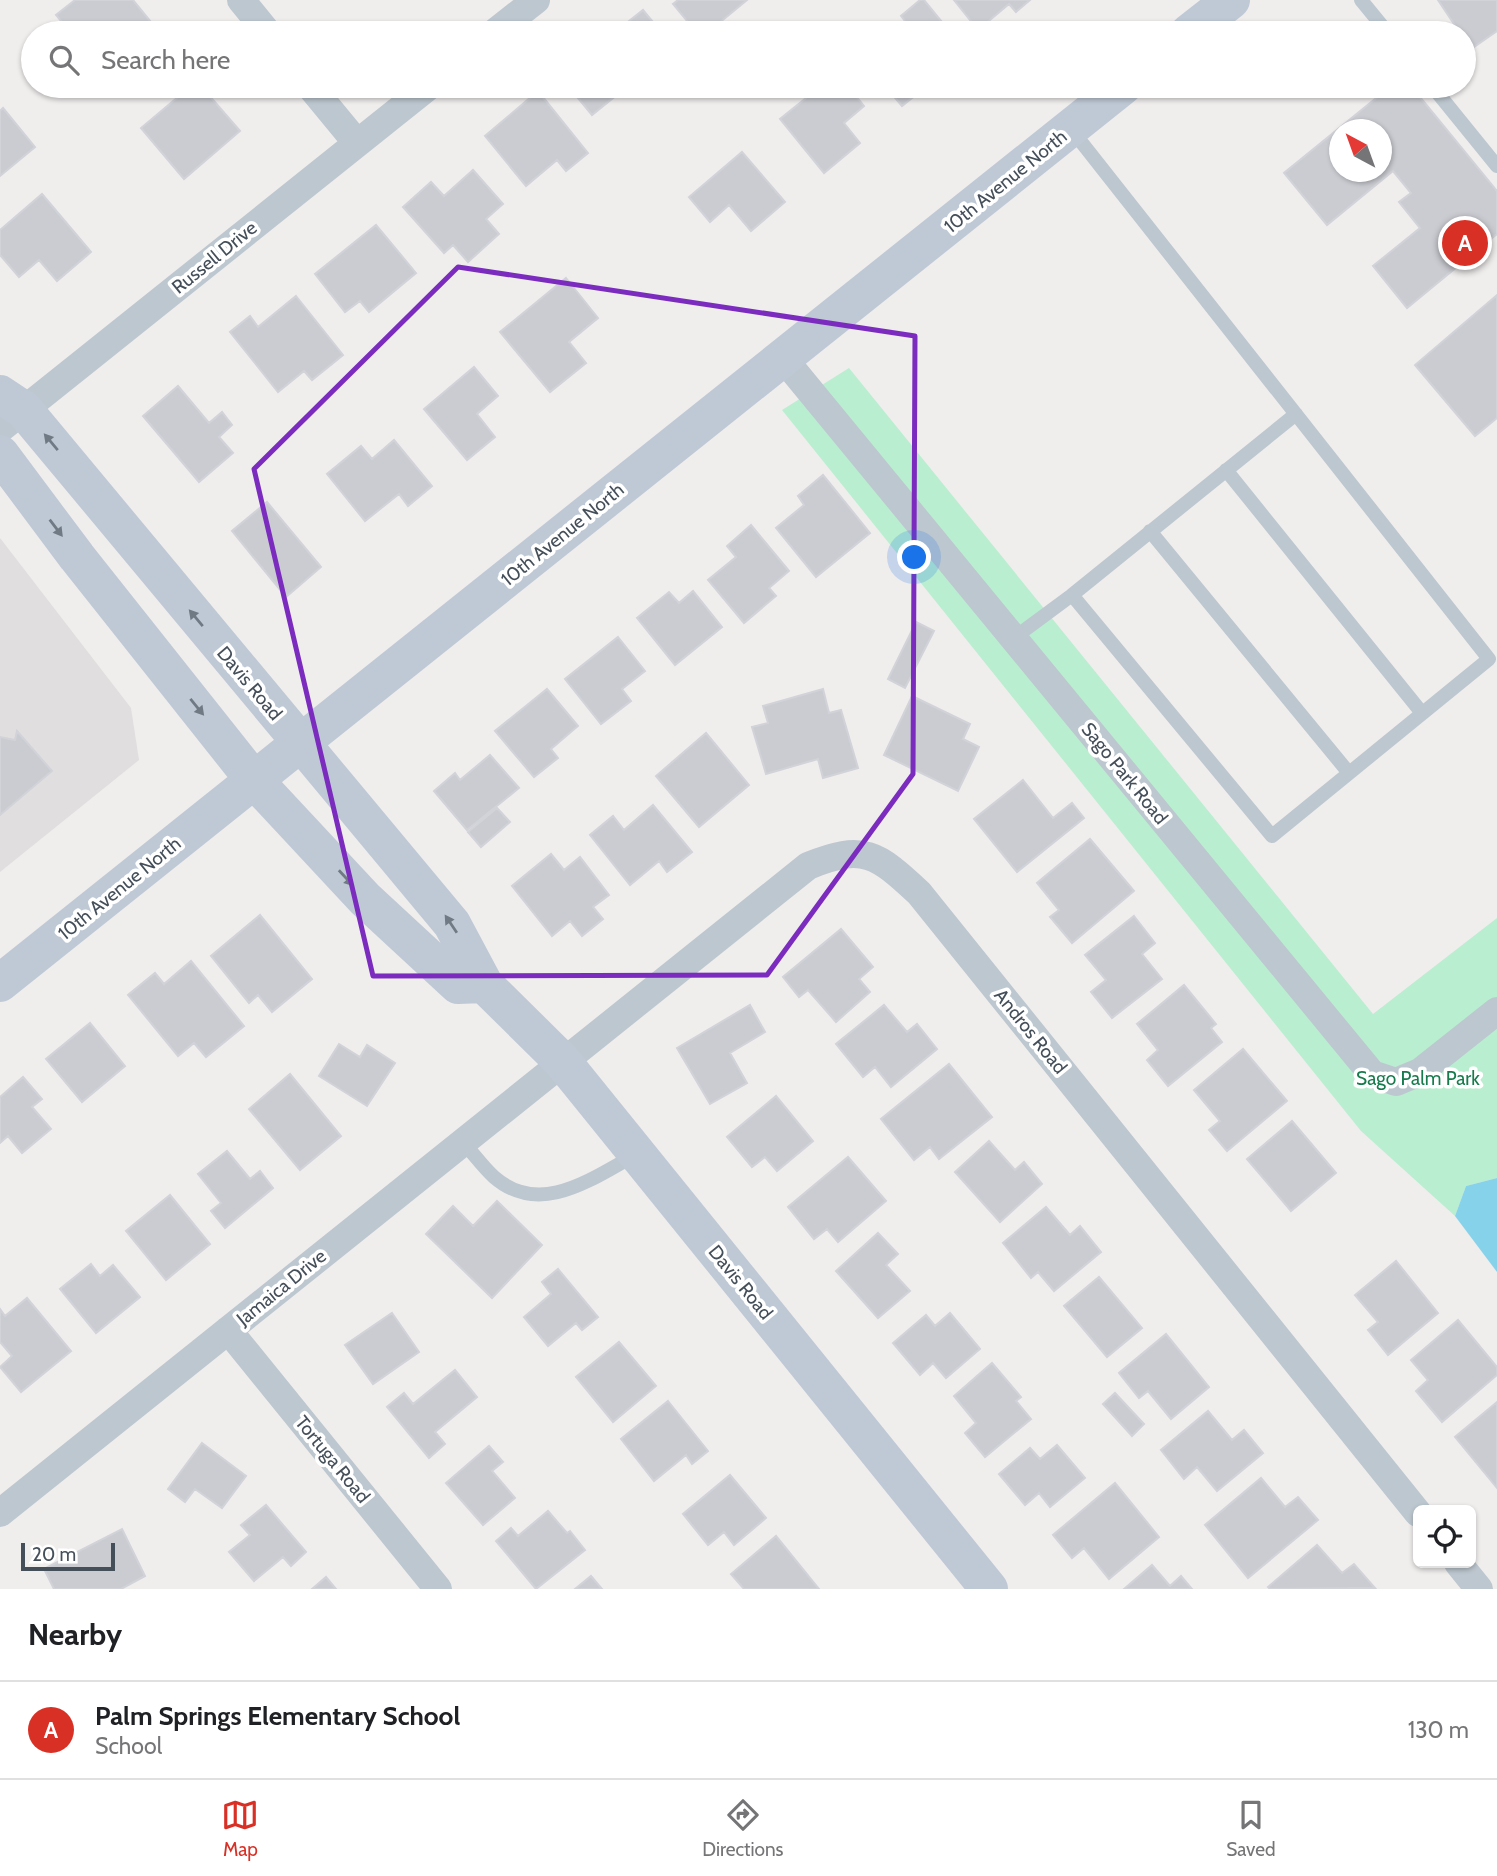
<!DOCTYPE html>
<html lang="en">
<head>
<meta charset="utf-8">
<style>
  body { margin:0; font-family:Cabin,sans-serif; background:#f2f2f2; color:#202124 }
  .controls { position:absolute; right:21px; bottom:21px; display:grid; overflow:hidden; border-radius:10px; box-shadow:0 2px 5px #0004 }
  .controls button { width:63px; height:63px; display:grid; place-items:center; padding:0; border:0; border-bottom:2px solid #e0e0e0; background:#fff; color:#202124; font:35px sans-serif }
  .compass { position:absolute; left:1329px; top:119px; width:63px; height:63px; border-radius:50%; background:#fff; box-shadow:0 2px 5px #0004; rotate:319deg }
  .scale { position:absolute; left:21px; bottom:18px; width:94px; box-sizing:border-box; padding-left:7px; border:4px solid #454f5a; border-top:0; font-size:19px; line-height:24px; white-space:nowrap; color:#454f5a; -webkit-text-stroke:5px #fff; paint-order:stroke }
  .you { position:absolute; left:915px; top:558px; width:24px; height:24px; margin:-18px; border:5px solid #fff; border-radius:50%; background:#1a73e8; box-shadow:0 0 0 10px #1a73e833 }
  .badge { display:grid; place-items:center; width:46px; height:46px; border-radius:50%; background:#d93025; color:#fff; font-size:23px; font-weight:700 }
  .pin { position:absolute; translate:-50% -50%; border:4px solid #fff; box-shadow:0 2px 7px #0006 }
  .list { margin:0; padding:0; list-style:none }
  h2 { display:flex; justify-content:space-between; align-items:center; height:91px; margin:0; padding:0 28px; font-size:30px }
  h2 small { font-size:23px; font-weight:400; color:#757577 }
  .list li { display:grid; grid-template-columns:46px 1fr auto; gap:21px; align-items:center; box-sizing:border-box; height:98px; padding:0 28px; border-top:2px solid #e0e0e0 }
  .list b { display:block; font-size:26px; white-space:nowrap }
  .list p { margin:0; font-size:23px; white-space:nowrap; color:#757577 }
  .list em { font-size:23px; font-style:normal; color:#757577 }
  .icon { flex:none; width:38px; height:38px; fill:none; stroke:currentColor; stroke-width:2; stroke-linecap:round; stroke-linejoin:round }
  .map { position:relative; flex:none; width:1497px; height:1589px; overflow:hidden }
  .search { position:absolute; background:#fff; box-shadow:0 2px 5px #0004; left:21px; right:21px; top:21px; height:77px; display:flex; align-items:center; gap:18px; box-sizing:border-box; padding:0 24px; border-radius:38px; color:#757577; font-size:26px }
  .sheet { height:189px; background:#fff }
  nav { display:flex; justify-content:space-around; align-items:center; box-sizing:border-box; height:98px; border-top:2px solid #e0e0e0; background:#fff; font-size:19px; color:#757577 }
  nav a { display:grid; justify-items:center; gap:4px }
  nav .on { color:#d93025 }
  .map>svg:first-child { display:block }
  .education { fill:#e1dedf }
  .green { fill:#baeed0 }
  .water { fill:#87d2eb }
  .building { fill:#caccd2; stroke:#d1d3d9; stroke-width:2; fill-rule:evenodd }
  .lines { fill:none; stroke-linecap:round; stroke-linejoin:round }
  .lane { stroke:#bdc7cf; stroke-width:14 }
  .street { stroke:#bdc7cf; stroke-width:28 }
  .secondary { stroke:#bfc9d6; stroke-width:38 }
  .oneway { fill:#707a85 }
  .marked { fill:none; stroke:#7b2cbf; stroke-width:5; stroke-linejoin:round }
  .labels { text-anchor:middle; stroke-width:7; stroke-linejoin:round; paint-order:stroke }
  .street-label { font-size:19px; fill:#454f5a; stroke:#fff }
  .park-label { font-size:19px; fill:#177b4d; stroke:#fff }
</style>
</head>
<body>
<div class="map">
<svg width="1497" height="1589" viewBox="0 0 1497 1589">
  <rect width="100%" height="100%" fill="#f0eded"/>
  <path class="education" d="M0,538L131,708L139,760L0,872Z"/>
  <path class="green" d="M849,368L1373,1014L1497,918V1178L1466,1186L1455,1216L1361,1131L782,410Z"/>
  <path class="water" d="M1497,1178V1272L1455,1216L1466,1186Z"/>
  <path class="building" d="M75,0H133L160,33H121L117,29L112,33H71L56,15Z
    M678,0H747L707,33H697L673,4Z
    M920,0H924L951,33H908L912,30L901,16Z
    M954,0H1030L1016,12L1009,4L978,30Z
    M1438,0H1497V31L1471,49L1464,38V33H1460Z
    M643,10L662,33H614Z
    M191,86H201L240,131L184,179L141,128Z
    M568,86H628L592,115Z
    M821,86H848L864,106L844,123L860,143L824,173L780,119Z
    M885,86H927L902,106Z
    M1391,86H1411L1497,191V234L1407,308L1373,266L1420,228L1399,202L1411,193L1393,171L1327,225L1284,173ZM1340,130H1382V172H1340Z
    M538,91L588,153L566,171L557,160L526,186L485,136Z
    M3,108L35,147L0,176V111Z
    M742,152L785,202L751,231L729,205L710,222L689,197Z
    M473,170L503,204L486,219L499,234L468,262L453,245L444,253L403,207L431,182L444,196Z
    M42,194L91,252L57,281L39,260L19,277L0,255V230Z
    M376,225L416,273L369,312L360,301L345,312L315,274Z
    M566,278L598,318L569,342L586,363L550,392L500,332Z
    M1497,295V418L1475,436L1415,365Z
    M296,296L343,355L312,380L304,371L278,392L230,332L250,316L258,327Z
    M474,367L498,396L477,414L495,437L467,460L424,409Z
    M178,386L209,423L222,412L232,425L219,437L233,453L199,482L143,416Z
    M394,440L432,486L408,506L399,494L365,521L327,474L361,446L372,459Z
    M823,475L870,533L816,577L776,528L804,505L798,496Z
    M267,502L321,567L286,597L232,531Z
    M751,525L789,571L769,588L776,596L744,623L708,580L736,557L727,546Z
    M693,591L722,627L675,665L637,618L669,592L679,603Z
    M916,622L934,631L905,688L888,679Z
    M618,637L645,671L622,689L631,701L601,724L565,679Z
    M547,689L578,726L551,749L558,758L534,777L495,731Z
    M823,689L829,713L841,710L858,768L823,778L818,759L766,774L752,727L768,723L763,706Z
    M912,696L970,724L963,739L979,747L958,791L884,755Z
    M17,731L52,771L0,815V737L15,740Z
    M706,733L749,785L699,827L656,776Z
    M490,755L519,788L467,830L434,791L455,773L460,780Z
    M1023,780L1053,818L1072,803L1084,818L1017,872L974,819Z
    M653,805L692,852L667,872L659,861L630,885L590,835L613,816L624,830Z
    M497,808L510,822L481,847L468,832Z
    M1090,839L1134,891L1072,943L1050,917L1059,910L1037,883Z
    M551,854L564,870L580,857L609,895L593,907L603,919L582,936L570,921L552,936L512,886Z
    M260,915L312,979L272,1012L258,995L249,1003L211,956Z
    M1134,916L1155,943L1142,954L1162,979L1112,1018L1091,992L1106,980L1085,955Z
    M841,929L873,967L859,979L870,992L836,1022L808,990L799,997L783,977Z
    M191,961L244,1026L206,1057L194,1043L178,1056L128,995L155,973L164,984Z
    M1184,985L1216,1024L1211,1028L1222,1042L1168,1086L1147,1060L1158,1050L1137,1024Z
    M750,1005L765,1032L730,1053L747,1083L710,1104L677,1048Z
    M884,1005L907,1032L917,1024L937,1049L891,1087L875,1067L863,1077L836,1044Z
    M90,1023L125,1066L82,1102L46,1059Z
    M339,1044L360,1057L367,1045L395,1063L367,1106L319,1076Z
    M1243,1049L1287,1101L1227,1151L1209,1130L1220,1121L1194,1090Z
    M949,1064L992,1117L939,1159L930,1147L914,1160L881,1119Z
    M290,1074L341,1136L300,1170L249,1109Z
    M23,1077L42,1099L32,1107L51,1129L22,1153L8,1136L0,1143V1097Z
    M776,1096L813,1141L777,1171L765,1157L752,1167L727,1137Z
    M1292,1121L1336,1173L1291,1211L1247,1159Z
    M989,1141L1015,1170L1024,1162L1042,1184L1000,1222L955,1172Z
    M227,1151L250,1179L260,1171L273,1188L225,1228L211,1211L221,1203L198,1174Z
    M848,1157L886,1201L838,1242L827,1229L814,1239L788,1207Z
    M170,1195L210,1244L166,1280L126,1231Z
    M497,1201L542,1245L492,1298L426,1234L453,1206L473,1226Z
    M1046,1207L1070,1235L1080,1226L1101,1252L1054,1291L1038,1272L1031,1278L1003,1243Z
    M878,1233L898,1254L886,1265L910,1291L878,1318L836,1271Z
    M1396,1261L1438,1313L1388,1355L1368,1330L1378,1322L1355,1295Z
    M91,1264L100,1276L113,1265L140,1297L96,1333L60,1289Z
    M558,1269L598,1317L582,1330L576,1323L548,1346L524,1317L551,1294L542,1282Z
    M1099,1277L1142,1328L1107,1357L1064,1306Z
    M27,1298L71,1351L21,1392L0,1367L12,1356L0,1342V1309L5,1316Z
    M392,1313L419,1352L373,1384L345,1345Z
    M950,1313L980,1349L946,1378L933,1363L920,1375L893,1343L926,1315L935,1326Z
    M1458,1320L1497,1367V1375L1442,1422L1416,1391L1428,1380L1411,1360Z
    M1166,1334L1209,1387L1171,1419L1148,1391L1139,1398L1119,1373Z
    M619,1342L656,1386L613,1422L576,1377Z
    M992,1363L1021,1397L1016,1401L1031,1419L985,1457L965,1433L976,1423L954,1396Z
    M455,1370L477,1397L435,1432L445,1444L429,1458L387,1407L404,1393L413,1404Z
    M1115,1393L1144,1424L1132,1436L1103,1404Z
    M668,1401L708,1451L692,1464L686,1455L654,1481L621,1439Z
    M1497,1402V1488L1455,1437Z
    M1208,1411L1232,1440L1244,1430L1263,1453L1217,1491L1197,1467L1184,1479L1161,1450Z
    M202,1443L246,1476L222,1508L195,1489L185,1502L168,1489Z
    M1057,1445L1085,1478L1050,1507L1039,1493L1025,1505L999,1474L1030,1448L1040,1459Z
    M489,1446L503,1462L492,1471L515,1498L483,1525L446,1483Z
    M730,1475L766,1518L734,1545L724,1532L708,1545L683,1514Z
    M1261,1478L1285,1507L1298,1497L1318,1520L1248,1578L1205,1525Z
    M1115,1483L1159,1537L1109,1579L1084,1548L1072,1558L1053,1535Z
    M266,1505L306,1552L291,1566L283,1557L254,1581L229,1552L250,1535L241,1525Z
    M548,1511L567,1533L570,1531L585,1550L536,1589L496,1541L511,1528L518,1536Z
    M122,1529L145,1576L121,1589H54L44,1569Z
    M776,1536L819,1589H744L731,1574Z
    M1317,1545L1342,1573L1354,1564L1375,1588L1270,1589L1268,1587Z
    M1152,1565L1170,1586L1181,1576L1192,1589H1124Z
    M591,1576L602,1589H575Z
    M326,1577L336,1589H312Z"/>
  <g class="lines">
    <path class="lane" d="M1361,0L1388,33
      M1432,86L1497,166
      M1226,470L1422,713
      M1150,531L1349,773
      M1072,595L1296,414
      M1014,638L1072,595L1272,836L1489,659L1071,129
      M462,1141C473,1153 483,1167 494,1177C541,1218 594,1177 637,1154"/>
    <path class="street" d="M241,0L268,33
      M494,33L536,0
      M310,86L357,143
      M783,358L1372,1074L1396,1082L1420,1072L1497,1011
      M0,429L429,86
      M228,1330L438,1589
      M0,1513L808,866C864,843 877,854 919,893L1418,1513
      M1458,1563L1479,1589"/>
    <path class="secondary" d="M1189,33L1231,0
      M0,394L24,410L452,924L484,984L562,1061L989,1589
      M0,454L77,557L254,780L365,899L458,985L484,984
      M0,983L1123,86"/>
  </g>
  <defs><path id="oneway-solid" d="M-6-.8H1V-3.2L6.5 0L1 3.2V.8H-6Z" transform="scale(1.75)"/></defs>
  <g class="oneway">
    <use href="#oneway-solid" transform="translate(51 442) rotate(-130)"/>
    <use href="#oneway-solid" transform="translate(56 528) rotate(53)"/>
    <use href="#oneway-solid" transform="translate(196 618) rotate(-130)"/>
    <use href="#oneway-solid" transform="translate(197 707) rotate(51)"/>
    <use href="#oneway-solid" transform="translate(346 878) rotate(47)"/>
    <use href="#oneway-solid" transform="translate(451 924) rotate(-124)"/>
  </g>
  <path class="marked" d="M458,267L915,336L913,774L767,975L373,976L254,469Z"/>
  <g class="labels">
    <g class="street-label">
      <text transform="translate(1005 181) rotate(-39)" y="7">10th Avenue North</text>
      <text transform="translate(214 257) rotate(-39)" y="7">Russell Drive</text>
      <text transform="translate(562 534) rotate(-39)" y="7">10th Avenue North</text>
      <text transform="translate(250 683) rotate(50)" y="7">Davis Road</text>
      <text transform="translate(1125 773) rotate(51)" y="7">Sago Park Road</text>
      <text transform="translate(119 888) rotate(-39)" y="7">10th Avenue North</text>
      <text transform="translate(1031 1031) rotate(51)" y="7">Andros Road</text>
      <text transform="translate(741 1282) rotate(51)" y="7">Davis Road</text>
      <text transform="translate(281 1287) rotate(-39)" y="7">Jamaica Drive</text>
      <text transform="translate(333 1459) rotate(51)" y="7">Tortuga Road</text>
    </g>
    <g class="park-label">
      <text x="1418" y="1085">Sago Palm Park</text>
    </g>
  </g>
</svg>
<div class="controls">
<button><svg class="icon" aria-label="locate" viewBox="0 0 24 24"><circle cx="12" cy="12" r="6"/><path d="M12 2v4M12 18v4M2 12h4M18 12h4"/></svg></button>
</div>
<svg class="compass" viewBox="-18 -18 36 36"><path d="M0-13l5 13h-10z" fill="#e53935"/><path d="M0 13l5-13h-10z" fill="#757577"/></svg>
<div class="scale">20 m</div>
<div class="you"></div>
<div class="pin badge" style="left:1465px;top:243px">A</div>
<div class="search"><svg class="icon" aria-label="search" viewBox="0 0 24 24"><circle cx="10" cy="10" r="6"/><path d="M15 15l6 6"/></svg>Search here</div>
</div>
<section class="sheet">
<h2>Nearby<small></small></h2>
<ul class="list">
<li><span class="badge">A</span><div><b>Palm Springs Elementary School</b><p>School</p></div><em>130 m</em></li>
</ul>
</section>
<nav>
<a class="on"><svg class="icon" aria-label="map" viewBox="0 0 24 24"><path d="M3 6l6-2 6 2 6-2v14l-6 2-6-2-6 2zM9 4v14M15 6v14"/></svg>Map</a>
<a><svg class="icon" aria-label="directions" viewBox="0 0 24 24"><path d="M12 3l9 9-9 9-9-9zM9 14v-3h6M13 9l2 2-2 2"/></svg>Directions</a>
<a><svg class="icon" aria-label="saved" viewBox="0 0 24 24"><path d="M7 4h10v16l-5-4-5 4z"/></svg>Saved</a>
</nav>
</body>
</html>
